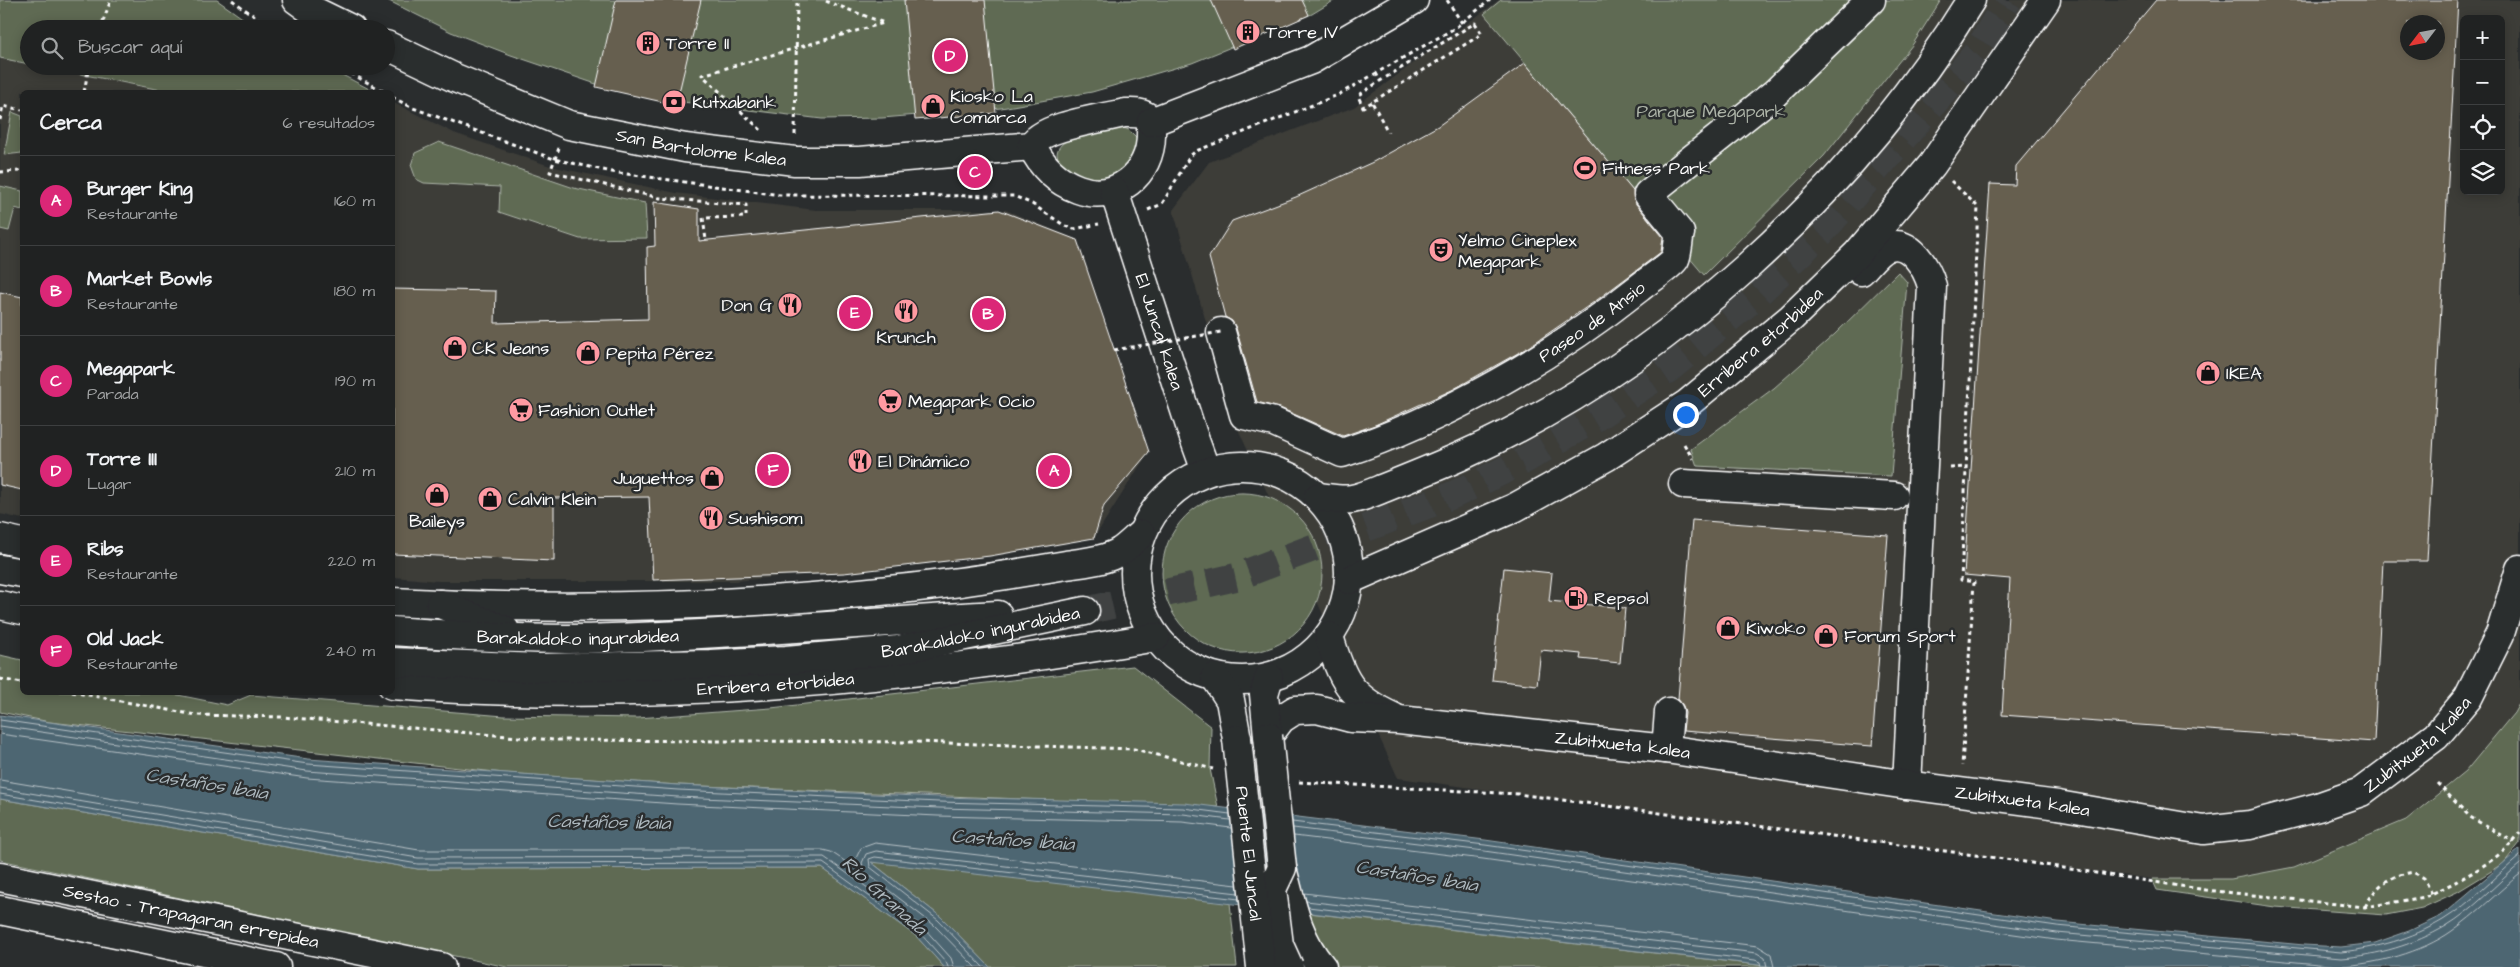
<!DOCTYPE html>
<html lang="es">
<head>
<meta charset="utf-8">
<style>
  body { margin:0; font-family:"Architects Daughter",sans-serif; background:#2d2f2f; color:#f1f3f6 }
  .controls { position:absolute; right:15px; top:15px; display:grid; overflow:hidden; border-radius:8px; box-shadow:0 2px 12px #0003 }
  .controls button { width:45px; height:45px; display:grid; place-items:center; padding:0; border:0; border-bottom:1px solid #3d3f40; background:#202222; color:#f1f3f6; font:25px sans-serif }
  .compass { position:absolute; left:2400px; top:15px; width:45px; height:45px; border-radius:50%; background:#202222; box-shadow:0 2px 12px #0003; rotate:238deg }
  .you { position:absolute; left:1685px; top:414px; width:18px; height:18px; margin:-12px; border:4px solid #fff; border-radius:50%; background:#1a73e8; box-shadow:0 0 0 8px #1a73e833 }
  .badge { display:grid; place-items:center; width:32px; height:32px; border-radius:50%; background:#db2777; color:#fff; font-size:16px; font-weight:700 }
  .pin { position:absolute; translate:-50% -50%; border:2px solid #fff; box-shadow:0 1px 5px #0006 }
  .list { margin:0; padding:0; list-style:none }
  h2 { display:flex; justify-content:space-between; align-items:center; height:65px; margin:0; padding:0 20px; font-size:21px }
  h2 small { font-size:16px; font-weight:400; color:#a2a4a5 }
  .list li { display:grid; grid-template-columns:32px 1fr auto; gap:15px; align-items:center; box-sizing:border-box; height:90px; padding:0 20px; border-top:1px solid #3d3f40 }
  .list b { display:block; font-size:19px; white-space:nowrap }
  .list p { margin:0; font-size:16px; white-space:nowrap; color:#a2a4a5 }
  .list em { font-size:16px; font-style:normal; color:#a2a4a5 }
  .icon { flex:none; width:28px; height:28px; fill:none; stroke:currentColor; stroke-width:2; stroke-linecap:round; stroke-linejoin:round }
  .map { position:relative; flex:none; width:2520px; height:967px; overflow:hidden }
  .search { position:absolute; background:#202222; box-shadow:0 2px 12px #0003; left:20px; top:20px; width:375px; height:55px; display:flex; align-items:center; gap:12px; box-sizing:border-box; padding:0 18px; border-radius:28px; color:#a2a4a5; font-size:19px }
  .panel { position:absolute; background:#202222; box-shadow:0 2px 12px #0003; left:20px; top:90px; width:375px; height:605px; border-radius:8px }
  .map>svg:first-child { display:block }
  .built { fill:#3c3c38; fill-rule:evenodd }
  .green { fill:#5e6b53; stroke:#aeb5a9 }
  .water { fill:#4d6672; stroke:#94a3aa }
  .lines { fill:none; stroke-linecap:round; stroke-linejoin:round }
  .shore { stroke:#b8c2c7; stroke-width:1 }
  .building { fill:#665f4f; stroke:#fff; fill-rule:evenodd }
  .major-tunnel { stroke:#3f4243; stroke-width:28; stroke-dasharray:28 14; stroke-linecap:butt }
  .minor-casing { stroke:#fff; stroke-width:31 }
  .major-casing { stroke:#fff; stroke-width:31 }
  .path { stroke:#fff; stroke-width:3; stroke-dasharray:4 4; stroke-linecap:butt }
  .minor { stroke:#2a2d2e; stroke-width:28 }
  .major { stroke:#2a2d2e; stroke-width:28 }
  .minor-bridge-casing { stroke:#fff; stroke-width:31; stroke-linecap:butt }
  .path-bridge { stroke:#fff; stroke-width:3; stroke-dasharray:4 4; stroke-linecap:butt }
  .minor-bridge { stroke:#2a2d2e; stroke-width:28 }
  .labels { text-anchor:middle; stroke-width:5; stroke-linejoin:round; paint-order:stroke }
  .poi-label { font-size:18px; fill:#fff; stroke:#2a2d2e; text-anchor:start }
  .park-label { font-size:18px; fill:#aeb5a9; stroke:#2a2d2e }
  .street-label { font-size:18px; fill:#fff; stroke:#2a2d2e }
  .water-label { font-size:19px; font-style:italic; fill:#afbac0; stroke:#2a2d2e }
</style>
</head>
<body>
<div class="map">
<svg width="2520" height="967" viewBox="0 0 2520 967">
  <rect width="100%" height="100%" fill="#2a2d2e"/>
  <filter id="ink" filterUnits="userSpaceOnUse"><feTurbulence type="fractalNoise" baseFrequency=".02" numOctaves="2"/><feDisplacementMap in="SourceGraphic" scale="10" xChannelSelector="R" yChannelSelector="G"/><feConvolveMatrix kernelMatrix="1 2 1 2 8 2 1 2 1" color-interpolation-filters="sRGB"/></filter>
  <g filter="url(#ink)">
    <path class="built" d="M0,0H217L258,29H29V66H325L375,92H22V519L0,514Z
      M1499,0H2520V702L2514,713L2465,772L2406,820L2294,867L2231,879H2152L1398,778L1237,427L1173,210L1209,162L1354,107ZM2464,19H2501V191H2464ZM2408,22H2438V52H2408Z
      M392,102L454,133L550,166L676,193L816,210H1006L1078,240L1148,453L1094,538L993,556L736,581H438L393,577Z"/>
    <path class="green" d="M0,0H217L258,29H29V64L0,58Z
      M387,0H1335L1312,14L1192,63L1092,92L1001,108L882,118L822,119L683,102L602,86L511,55L451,32Z
      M1501,0H1941L1913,44L1824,156L1704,275L1484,14Z
      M40,66H325L375,92H171Z
      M12,112L22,116V153L4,155Z
      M1121,127L1129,130L1139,140C1139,144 1139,151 1138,155C1136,159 1130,163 1127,166C1094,198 1032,159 1068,140C1082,132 1104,131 1121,127Z
      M439,142L574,188L645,203L647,238L580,239L499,212L500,187L424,183L416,179L411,165L415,153Z
      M0,186L22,191V210L15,208L9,231L0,229Z
      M1898,272L1907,282L1891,476L1697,466L1691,449L1774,388L1835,334Z
      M1162 573a80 80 0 1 1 160 0a80 80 0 1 1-160 0Z
      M0,655L22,660V692L168,693L227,705L251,695L504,716L638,718L771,708L1133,666L1211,727L1210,769L1218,807L678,785L504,773L50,722L0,712Z
      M2520,702V843L2503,864L2457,892L2422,908L2386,915L2275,907L2157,890L2152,879H2231L2294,867L2406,820L2465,772L2514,713Z
      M0,799L418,869L822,868L916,936L944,967H507L0,860Z
      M870,861L1230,903L1237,967H990L941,917Z
      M1274,909L1775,967H1275Z"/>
    <path class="water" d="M0,715L308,759L678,785L939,797L1184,803L1485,840L2058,922L2304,945L2341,947L2375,943L2409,931L2441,916L2520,849V967H1776L871,862L941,917L990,967H944L916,936L822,868L418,869L0,799Z"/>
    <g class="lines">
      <path class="shore" d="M0,720L308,764L678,790L939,802L1183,808L1230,814
        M0,726L307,771L678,797L939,808L1183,814L1230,820
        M0,734L307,778L677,804L938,816L1182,822L1231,828
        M0,780L419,850H823L831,852L852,866L861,848L875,843L1237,885
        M0,788L418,858L824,857L923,927L951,958L954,967
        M0,794L418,864L823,863L919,932L946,962L948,967
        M1292,822L1485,845L2057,926L2341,952C2377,948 2411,939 2443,920C2471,903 2495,877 2520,856
        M1293,828L1484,851L2057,933L2341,958C2378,955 2414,945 2446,926C2473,910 2496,884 2520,864
        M1294,836L1483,859L2056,940L2340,966C2377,964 2421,953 2452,931C2476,914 2497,893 2520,874
        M1304,893L1758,946L1771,954L1774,967
        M1306,901L1757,953L1765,958L1767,967
        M1308,907L1755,960L1760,962L1761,967
        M975,967L934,925L865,872L862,863L866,854L876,851L1238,893
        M983,967L938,920L870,867L869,859L875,857L1239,899"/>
    </g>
    <path class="building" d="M616,0H701L676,105L596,87Z
      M904,0H985L996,113L915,120Z
      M1211,0H1302L1309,15L1233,49Z
      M2156,0H2458L2427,561H2383L2374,742L2002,715L2010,579L1964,575L1990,184L2015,185L2016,166ZM2408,22H2438V52H2408Z
      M1525,63L1633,191L1636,204L1663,237L1661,252L1597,300L1527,348L1452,390L1375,425L1343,436L1280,408L1257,402L1236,328L1232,321L1225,317L1209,257L1232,221L1296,197L1373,162L1438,126Z
      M654,202L699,209V241L999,210L1077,240L1149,452L1104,505L1094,538L990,556L844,573L653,580L649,497L554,498V561L392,554V289L496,291L495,323L648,319L647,247L655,246Z
      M0,292L22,297V490L0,485Z
      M1692,520L1888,535L1872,746L1683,731L1685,713L1683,706L1678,699Z
      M1504,568L1552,573L1549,601L1625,608L1620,663L1580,659L1581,654L1541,650L1537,685L1492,680Z"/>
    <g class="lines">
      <path class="major-tunnel" d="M1085,611L1236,577L1453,495L1521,462L1595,418L1670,368L1750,301L1821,233L1976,54L2008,0"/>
      <defs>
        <g id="minor">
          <path d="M297,0L308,8L351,29"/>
          <path id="s1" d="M386,45L455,78L569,125L685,148L795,161H860L1032,146"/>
          <path d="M1125,113C1133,113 1141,112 1147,117C1152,122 1151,129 1151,135C1151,174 1116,203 1078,189C1056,181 1042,167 1032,146C1040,126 1104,118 1125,113Z"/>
          <path d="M1151,122L1311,60L1414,0"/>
          <path id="s2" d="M1114,191L1193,435L1206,471"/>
          <path d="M1861,271C1869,263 1877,251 1887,247C1910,237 1927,269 1932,286L1907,785"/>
          <path id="s3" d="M1221,332L1244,415L1274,422L1342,453C1444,420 1555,355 1639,288C1647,281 1670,267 1675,259C1678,253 1678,240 1680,233L1648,194L1775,93L1871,0"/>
          <circle cx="1242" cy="573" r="107"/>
          <path d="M1683,484L1894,496"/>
          <path d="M1318,497C1329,498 1342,501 1352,499C1363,497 1374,492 1384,488C1409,478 1434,468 1459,457C1666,364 1852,193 1971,0"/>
          <path d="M0,538L22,543"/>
          <path id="s4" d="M1349,580L1514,508L1606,457L1687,404L1791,318L1857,254L1932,165L2046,0"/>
          <path d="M392,602C582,612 772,606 960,582C996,577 1031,571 1066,565C1084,562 1105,561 1121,551C1128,546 1135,539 1141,534"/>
          <path d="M0,605L22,610"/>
          <path d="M1329,636C1342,681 1350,697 1393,717"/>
          <path d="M1215,677L1230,700L1237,739"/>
          <path id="s5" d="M392,685C648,704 904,681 1156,637"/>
          <path id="s6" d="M1268,736L1281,719L1295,710L1317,709L1351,718L1399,720L1666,749L1907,785L2058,805L2203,830L2250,825L2318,807L2361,792L2436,736L2468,698L2500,634L2520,569"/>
          <path d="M1268,736L1264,694L1269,677"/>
          <path d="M1666,749L1669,712"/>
          <path d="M1282,868C1291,902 1298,940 1322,967"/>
        </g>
        <g id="major">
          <path d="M0,569L22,573"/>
          <path d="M440,604L505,630"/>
          <path id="s7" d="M392,631C465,636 539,641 612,638C741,634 869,622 998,615"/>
          <path id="s8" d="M392,662L539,668L710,664L786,660L898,650L1085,611"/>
          <path id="s9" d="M0,877L441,967"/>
          <path d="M0,910L276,967"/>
        </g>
      </defs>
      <use href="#minor" class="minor-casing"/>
      <use href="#major" class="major-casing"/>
      <path class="path" d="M232,0L272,29
        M1447,0L1462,23
        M100,29L111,0
        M337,66L385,92
        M1376,73L1380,81L1475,23L1482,34L1372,102L1388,132
        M84,92L89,66
        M392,97L413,108L554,159L612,172L780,195L1014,196L1032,204L1065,226L1074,229L1099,224
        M1372,102L1363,107L1358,96L1380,81
        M0,120L3,106L22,110
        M761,130L702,75L884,23L823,0
        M795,135L797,0
        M559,148L550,172L660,198L746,205V217L703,218L706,240
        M0,172L22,171
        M1951,181L1978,207L1961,580L1974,582L1962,766
        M1148,210L1162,204L1190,156L1196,151L1338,95L1455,28L1490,0
        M1684,444L1693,459
        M1950,468L1966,467
        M0,679L22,683
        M72,692L196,715L282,717L554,740L915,742L1134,749L1213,769
        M1299,782L1518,794L2012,860L2206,890L2365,907L2425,897C2454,883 2503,860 2520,832
        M2437,783L2470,817L2514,842
        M2365,907C2376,885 2389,876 2413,872L2424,878L2432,894"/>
      <use href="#minor" class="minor"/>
      <use href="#major" class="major"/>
      <defs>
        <g id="minor-bridge">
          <path d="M1268,736L1282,868L1272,889L1279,945L1289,967"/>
          <path id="s10" d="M1237,739L1261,967"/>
        </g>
      </defs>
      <use href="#minor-bridge" class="minor-bridge-casing"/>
      <path class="path-bridge" d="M1114,350L1221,332"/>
      <use href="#minor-bridge" class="minor-bridge"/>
    </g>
  </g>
  <defs>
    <symbol id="building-disc" viewBox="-11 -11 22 22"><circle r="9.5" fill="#ff9aa2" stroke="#2a2d2e"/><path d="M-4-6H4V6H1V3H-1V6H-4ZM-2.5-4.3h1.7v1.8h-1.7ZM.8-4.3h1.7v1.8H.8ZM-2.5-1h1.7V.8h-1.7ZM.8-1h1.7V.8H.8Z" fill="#111"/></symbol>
    <symbol id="bank-disc" viewBox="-11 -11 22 22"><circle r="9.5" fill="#ff9aa2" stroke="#2a2d2e"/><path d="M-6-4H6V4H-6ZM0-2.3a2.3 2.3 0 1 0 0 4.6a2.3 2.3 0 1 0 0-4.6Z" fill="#111"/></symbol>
    <symbol id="shop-disc" viewBox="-11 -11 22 22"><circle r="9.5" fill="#ff9aa2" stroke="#2a2d2e"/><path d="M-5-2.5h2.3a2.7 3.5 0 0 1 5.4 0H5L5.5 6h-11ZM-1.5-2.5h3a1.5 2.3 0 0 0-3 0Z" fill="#111"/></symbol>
    <symbol id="stadium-disc" viewBox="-11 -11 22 22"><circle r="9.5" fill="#ff9aa2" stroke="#2a2d2e"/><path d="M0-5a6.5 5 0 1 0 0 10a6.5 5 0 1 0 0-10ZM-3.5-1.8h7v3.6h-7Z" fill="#111"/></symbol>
    <symbol id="theatre-disc" viewBox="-11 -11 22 22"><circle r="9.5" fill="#ff9aa2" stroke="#2a2d2e"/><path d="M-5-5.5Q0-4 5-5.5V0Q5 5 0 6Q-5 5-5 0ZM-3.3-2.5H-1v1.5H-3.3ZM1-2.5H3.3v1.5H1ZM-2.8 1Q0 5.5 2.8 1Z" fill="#111"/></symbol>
    <symbol id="restaurant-disc" viewBox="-11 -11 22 22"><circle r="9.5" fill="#ff9aa2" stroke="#2a2d2e"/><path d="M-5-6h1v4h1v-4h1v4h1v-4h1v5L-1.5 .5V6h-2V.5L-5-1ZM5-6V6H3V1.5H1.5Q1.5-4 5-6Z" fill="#111"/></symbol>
    <symbol id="supermarket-disc" viewBox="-11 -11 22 22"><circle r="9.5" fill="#ff9aa2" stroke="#2a2d2e"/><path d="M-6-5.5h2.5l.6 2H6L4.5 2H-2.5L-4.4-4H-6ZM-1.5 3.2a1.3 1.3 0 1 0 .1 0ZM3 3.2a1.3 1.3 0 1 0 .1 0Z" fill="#111"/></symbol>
    <symbol id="fuel-disc" viewBox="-11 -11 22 22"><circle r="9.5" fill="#ff9aa2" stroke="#2a2d2e"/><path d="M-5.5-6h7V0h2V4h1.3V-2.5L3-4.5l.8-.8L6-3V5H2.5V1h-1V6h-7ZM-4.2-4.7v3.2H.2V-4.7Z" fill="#111"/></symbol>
  </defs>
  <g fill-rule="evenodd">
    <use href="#building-disc" x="1234" y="18" width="28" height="28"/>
    <use href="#building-disc" x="634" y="29" width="28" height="28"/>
    <use href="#bank-disc" x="660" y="88" width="28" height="28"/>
    <use href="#shop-disc" x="919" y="92" width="28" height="28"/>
    <use href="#stadium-disc" x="1571" y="154" width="28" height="28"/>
    <use href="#theatre-disc" x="1427" y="236" width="28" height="28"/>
    <use href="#restaurant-disc" x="776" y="291" width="28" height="28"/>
    <use href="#restaurant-disc" x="892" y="297" width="28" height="28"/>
    <use href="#shop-disc" x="441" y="334" width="28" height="28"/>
    <use href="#shop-disc" x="574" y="339" width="28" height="28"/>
    <use href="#shop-disc" x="2194" y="359" width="28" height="28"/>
    <use href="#supermarket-disc" x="876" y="387" width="28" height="28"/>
    <use href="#supermarket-disc" x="507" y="396" width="28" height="28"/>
    <use href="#restaurant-disc" x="846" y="447" width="28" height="28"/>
    <use href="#shop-disc" x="698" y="464" width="28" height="28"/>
    <use href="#shop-disc" x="423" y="481" width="28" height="28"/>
    <use href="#shop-disc" x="476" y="485" width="28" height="28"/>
    <use href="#restaurant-disc" x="697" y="504" width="28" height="28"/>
    <use href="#fuel-disc" x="1562" y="584" width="28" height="28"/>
    <use href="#shop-disc" x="1714" y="614" width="28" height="28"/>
    <use href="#shop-disc" x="1812" y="622" width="28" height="28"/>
  </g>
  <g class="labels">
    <g class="poi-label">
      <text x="1266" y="38">Torre IV</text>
      <text x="666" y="49">Torre II</text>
      <text x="950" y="102">Kiosko La<tspan x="950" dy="21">Comarca</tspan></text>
      <text x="692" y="108">Kutxabank</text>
      <text x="1602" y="174">Fitness Park</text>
      <text x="1458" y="246">Yelmo Cineplex<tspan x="1458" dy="21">Megapark</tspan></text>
      <text x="772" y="311" text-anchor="end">Don G</text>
      <text x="906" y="343" text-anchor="middle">Krunch</text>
      <text x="472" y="354">CK Jeans</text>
      <text x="606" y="359">Pepita Pérez</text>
      <text x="2226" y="379">IKEA</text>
      <text x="908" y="407">Megapark Ocio</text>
      <text x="538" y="416">Fashion Outlet</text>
      <text x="878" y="467">El Dinámico</text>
      <text x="694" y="484" text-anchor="end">Juguettos</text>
      <text x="508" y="505">Calvin Klein</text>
      <text x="728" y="524">Sushisom</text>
      <text x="437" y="527" text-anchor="middle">Baileys</text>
      <text x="1594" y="604">Repsol</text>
      <text x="1746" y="634">Kiwoko</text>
      <text x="1844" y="642">Forum Sport</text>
    </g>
    <g class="park-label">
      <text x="1711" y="117">Parque Megapark</text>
    </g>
    <g class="street-label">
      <text dy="6" stroke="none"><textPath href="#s1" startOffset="334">San Bartolome kalea</textPath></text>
      <text dy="6" stroke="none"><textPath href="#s3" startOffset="475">Paseo de Ansio</textPath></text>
      <text dy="6" stroke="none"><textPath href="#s2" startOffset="148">El Juncal kalea</textPath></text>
      <text dy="6" stroke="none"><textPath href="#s4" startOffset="478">Erribera etorbidea</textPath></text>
      <text dy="6" stroke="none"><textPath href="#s8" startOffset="591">Barakaldoko ingurabidea</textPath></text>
      <text dy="6" stroke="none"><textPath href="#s7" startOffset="186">Barakaldoko ingurabidea</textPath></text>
      <text dy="6" stroke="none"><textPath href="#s5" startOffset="384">Erribera etorbidea</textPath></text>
      <text dy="6" stroke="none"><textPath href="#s6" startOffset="1192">Zubitxueta kalea</textPath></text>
      <text dy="6" stroke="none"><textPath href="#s6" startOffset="368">Zubitxueta kalea</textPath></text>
      <text dy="6" stroke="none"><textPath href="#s6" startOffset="772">Zubitxueta kalea</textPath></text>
      <text dy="6" stroke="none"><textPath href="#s10" startOffset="115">Puente El Juncal</textPath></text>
      <text dy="6" stroke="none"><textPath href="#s9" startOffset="195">Sestao - Trapagaran errepidea</textPath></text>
    </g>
    <g class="water-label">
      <text transform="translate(207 783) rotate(9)" y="7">Castaños ibaia</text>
      <text transform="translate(609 821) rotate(1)" y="7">Castaños ibaia</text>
      <text transform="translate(1013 839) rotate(4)" y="7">Castaños ibaia</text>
      <text transform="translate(1417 875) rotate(9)" y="7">Castaños ibaia</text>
      <text transform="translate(885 895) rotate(42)" y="7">Río Granada</text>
    </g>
  </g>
</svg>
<div class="controls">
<button>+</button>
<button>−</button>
<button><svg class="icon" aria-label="locate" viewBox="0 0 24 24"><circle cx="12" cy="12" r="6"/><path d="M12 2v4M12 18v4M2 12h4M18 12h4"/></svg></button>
<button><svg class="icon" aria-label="layers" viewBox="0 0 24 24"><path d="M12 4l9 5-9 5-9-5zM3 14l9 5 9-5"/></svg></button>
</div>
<svg class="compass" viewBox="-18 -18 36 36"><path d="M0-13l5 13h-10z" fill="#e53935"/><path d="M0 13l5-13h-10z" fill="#a2a4a5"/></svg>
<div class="you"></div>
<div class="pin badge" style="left:1054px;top:471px">A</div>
<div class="pin badge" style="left:988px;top:314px">B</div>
<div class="pin badge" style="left:975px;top:172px">C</div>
<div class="pin badge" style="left:950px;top:56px">D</div>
<div class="pin badge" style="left:855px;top:313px">E</div>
<div class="pin badge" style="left:773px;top:470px">F</div>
<div class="search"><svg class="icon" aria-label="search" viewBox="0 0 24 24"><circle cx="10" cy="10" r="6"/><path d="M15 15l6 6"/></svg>Buscar aquí</div>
<section class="panel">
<h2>Cerca<small>6 resultados</small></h2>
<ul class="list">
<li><span class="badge">A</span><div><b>Burger King</b><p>Restaurante</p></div><em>160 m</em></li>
<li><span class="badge">B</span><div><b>Market Bowls</b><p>Restaurante</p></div><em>180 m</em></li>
<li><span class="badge">C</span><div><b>Megapark</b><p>Parada</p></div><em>190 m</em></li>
<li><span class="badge">D</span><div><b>Torre III</b><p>Lugar</p></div><em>210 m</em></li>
<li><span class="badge">E</span><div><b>Ribs</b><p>Restaurante</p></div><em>220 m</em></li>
<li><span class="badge">F</span><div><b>Old Jack</b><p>Restaurante</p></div><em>240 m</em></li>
</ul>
</section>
</div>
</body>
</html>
